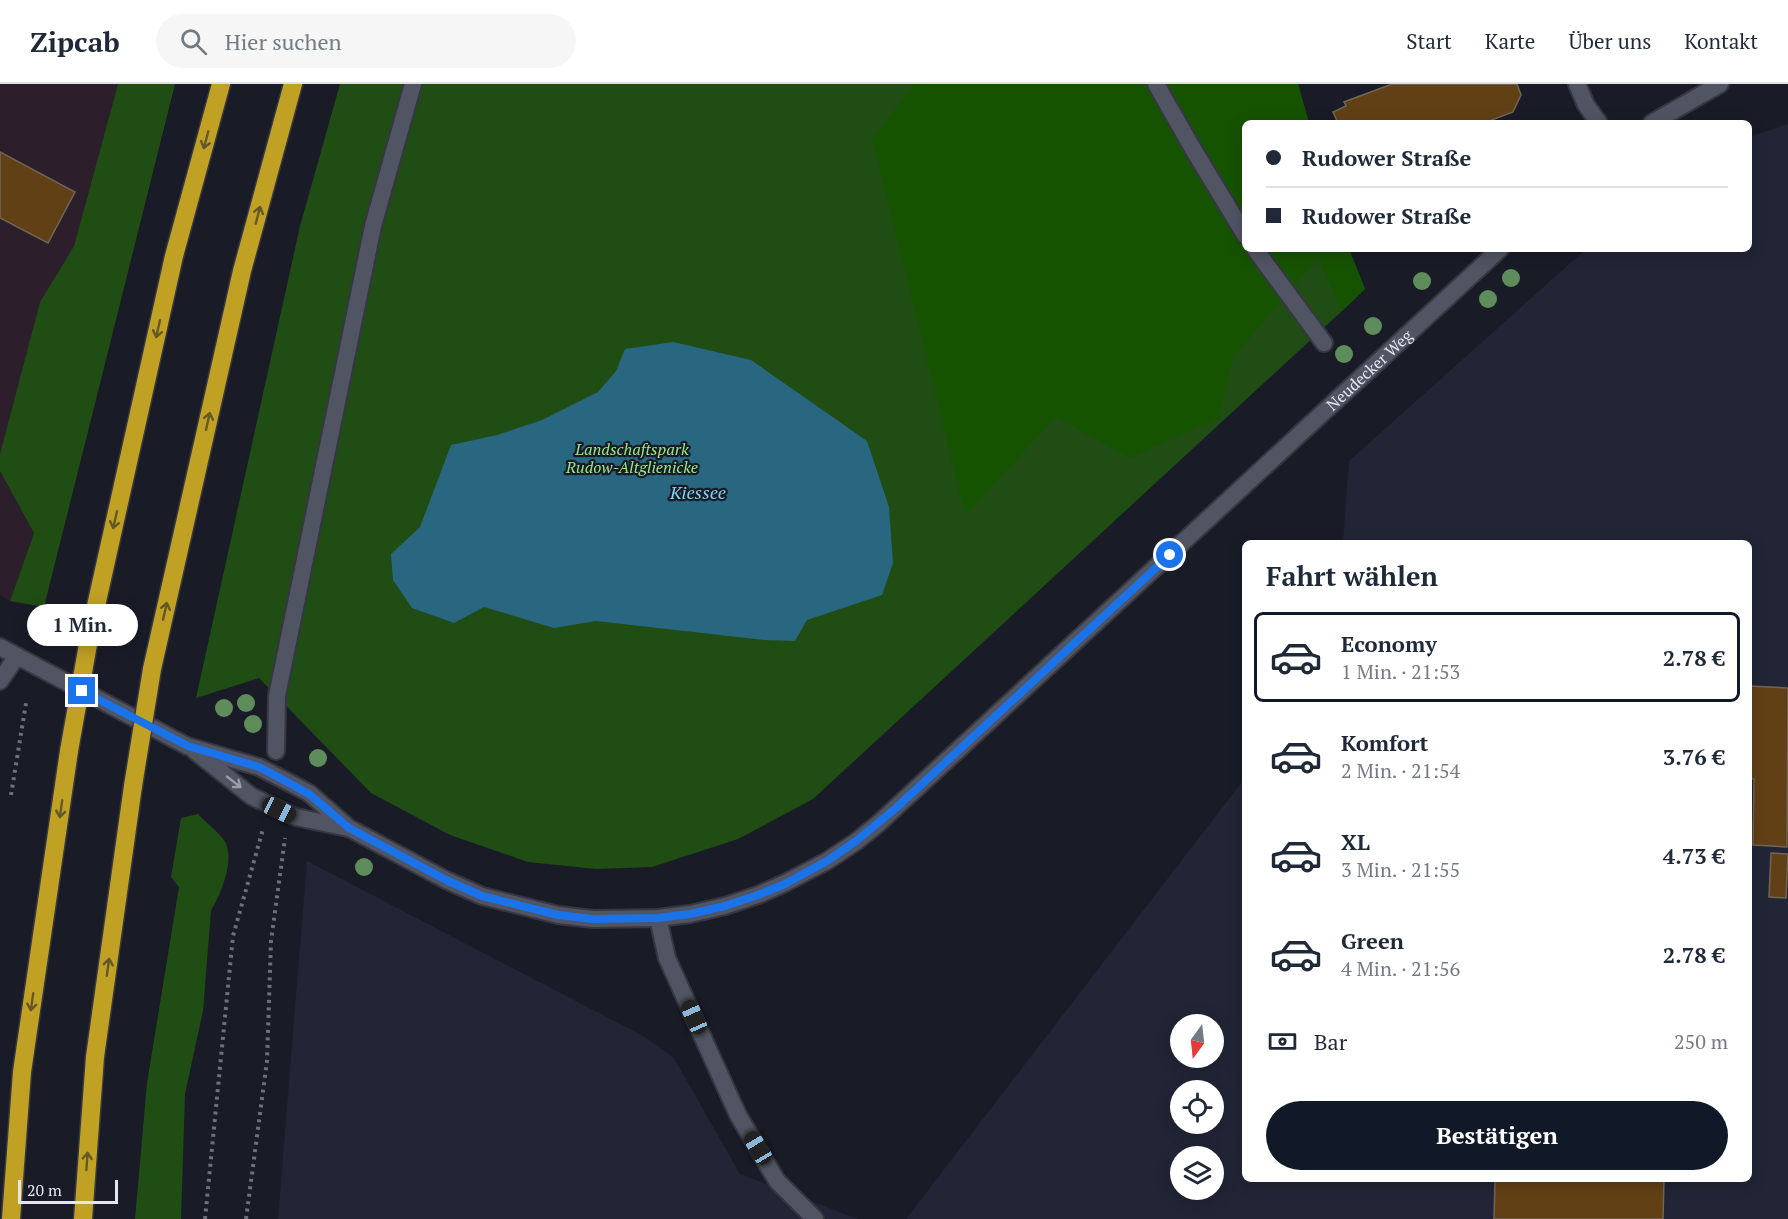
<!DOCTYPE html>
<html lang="de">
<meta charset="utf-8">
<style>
body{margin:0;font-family:"PT Serif",serif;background:#f6f6f7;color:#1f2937;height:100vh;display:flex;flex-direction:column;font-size:22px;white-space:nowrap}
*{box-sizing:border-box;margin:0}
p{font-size:20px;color:#747a83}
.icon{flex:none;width:33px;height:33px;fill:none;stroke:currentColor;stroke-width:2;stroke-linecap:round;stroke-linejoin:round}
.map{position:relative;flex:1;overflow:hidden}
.details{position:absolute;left:1242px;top:456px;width:510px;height:642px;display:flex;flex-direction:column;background:#fff;border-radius:9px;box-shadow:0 3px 15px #0003}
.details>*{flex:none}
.hud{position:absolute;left:1242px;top:36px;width:510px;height:132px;border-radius:9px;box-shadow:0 3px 15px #0003;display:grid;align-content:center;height:132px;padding:0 24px;background:#fff}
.needle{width:39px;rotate:195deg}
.tools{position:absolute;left:1170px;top:930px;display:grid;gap:12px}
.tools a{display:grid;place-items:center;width:54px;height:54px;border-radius:50%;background:#fff;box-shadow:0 3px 15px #0003;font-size:30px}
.scale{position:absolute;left:18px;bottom:15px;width:100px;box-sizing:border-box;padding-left:6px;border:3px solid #e4e5ee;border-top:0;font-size:16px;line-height:21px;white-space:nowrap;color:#e4e5ee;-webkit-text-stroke:4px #191c27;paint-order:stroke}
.end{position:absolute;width:27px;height:27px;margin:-14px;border:8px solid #1a73e8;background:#fff;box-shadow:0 0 0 3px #fff}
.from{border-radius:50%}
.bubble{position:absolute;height:42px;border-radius:21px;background:#fff;box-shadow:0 3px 15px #0003;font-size:20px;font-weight:600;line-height:42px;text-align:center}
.car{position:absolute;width:18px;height:36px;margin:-18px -9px;border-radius:8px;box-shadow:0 0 4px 2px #0007;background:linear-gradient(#222 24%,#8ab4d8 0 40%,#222 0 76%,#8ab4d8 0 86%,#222 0)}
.hud b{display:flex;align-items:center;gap:21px;height:57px;font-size:22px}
.hud b+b{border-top:2px solid #e0e1e3}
.hud i{width:15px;height:15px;background:#1f2937}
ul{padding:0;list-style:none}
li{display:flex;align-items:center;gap:18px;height:90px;margin:0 12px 9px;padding:0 12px;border:3px solid transparent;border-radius:9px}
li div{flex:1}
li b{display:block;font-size:22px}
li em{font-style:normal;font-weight:600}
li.selected{border-color:#111827}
li>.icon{width:54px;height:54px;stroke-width:1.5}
h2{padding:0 24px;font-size:27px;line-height:72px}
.pay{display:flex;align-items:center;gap:15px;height:66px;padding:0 24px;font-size:22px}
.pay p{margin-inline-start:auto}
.primary-button{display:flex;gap:12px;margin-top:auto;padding:12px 24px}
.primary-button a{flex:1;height:69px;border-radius:36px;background:#111827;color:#fff;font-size:24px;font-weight:600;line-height:69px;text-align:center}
header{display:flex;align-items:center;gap:36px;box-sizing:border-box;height:84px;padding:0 30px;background:#fff;border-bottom:2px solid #e0e1e3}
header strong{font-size:28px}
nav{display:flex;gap:33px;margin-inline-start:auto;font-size:21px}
.search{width:420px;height:54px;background:#f6f6f7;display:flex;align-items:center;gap:15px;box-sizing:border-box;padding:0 21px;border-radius:33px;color:#747a83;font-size:22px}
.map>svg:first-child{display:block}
</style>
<header>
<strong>Zipcab</strong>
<div class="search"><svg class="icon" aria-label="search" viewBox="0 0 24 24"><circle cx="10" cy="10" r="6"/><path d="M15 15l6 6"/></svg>Hier suchen</div>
<nav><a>Start</a><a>Karte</a><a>Über uns</a><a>Kontakt</a></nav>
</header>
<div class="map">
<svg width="1788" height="1135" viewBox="0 0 1788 1135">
<rect width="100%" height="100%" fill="#191c27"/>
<g fill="#222536" fill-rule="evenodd">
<path d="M1788,40V1135H906L1245,694V1095H1749V459H1343L1349,377L1586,165H1749V53ZM1180,940H1214V974H1180ZM1180,1006H1214V1040H1180ZM1180,1072H1214V1106H1180Z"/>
<path d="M307,777L645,953L674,974L740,1090L858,1135H278Z"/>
</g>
<g fill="#2c1e2a">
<path d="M0,0H118L74,162L40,218L0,370Z"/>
<path d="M0,387L34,449L10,517L0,511Z"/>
</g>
<g fill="#204d14">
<path d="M118,0H175L44,523L10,517L34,449L0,387V370L40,218L74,162Z"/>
<path d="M340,0H1298L1309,39H1245V165H1349L1365,205L1342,227L813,715L738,755L652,783L596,785L528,778L450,751L371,709L259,594L196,614L300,142Z"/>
<path d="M198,730C206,739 219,748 225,758C235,775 221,811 211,826L203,927L185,1010L181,1135H135L147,999L179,803L171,793L181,734Z"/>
</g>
<path fill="#165300" d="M915,0H1298L1309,39H1245V165H1349L1365,205L1342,227L1318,174L1234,272L1219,334L1130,374L1056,333L965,431L872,55Z"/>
<path fill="#29667f" d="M673,258L751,276L867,357L889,423L893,479L882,511L807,536L795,557L764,556L596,537L554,544L484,523L454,539L412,524L393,496L391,470L420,443L451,361L497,351L542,336L598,308L616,287L625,265Z"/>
<g fill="#624015" stroke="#706559" stroke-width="1.5">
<path d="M1392,0H1517L1521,11L1513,28L1484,39H1338L1333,28L1346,22L1344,18Z"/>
<path d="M0,68L75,108L48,159L0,134Z"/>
<path d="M1749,602L1788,604L1787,763L1753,761L1754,695L1749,694Z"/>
<path d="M1771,769L1788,770L1786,814L1769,813Z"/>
<path d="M1495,1095H1664L1663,1135H1494Z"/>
</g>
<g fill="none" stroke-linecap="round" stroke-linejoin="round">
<defs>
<g id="service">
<path d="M1577,0L1586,21L1599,39"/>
<path d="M658,834L667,874L738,1031L777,1097L815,1135"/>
</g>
<g id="pedestrian">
<path d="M1156,0L1193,65L1245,151"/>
<path d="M1255,165L1324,259"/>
<path d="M0,597L17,572"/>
<path d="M276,667L277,612L373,142L413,0"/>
</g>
<g id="tertiary">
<path d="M1652,39L1720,0"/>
<path id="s1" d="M0,563L187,662L259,683L290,699L309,709L349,744L446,796L482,812L558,831L593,835L658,834L690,830L725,822L758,811L785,799L827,777L857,757L879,739L1500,165"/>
<path d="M195,667L251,712L296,733L348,744"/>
</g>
<g id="motorway">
<path d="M90,549L174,172L221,0"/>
<path d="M152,585L242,187L293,0"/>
<path d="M11,1135L22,988L69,667"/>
<path d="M83,1135L95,973L133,702"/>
</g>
</defs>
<use href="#service" stroke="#363741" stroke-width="20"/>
<use href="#pedestrian" stroke="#363741" stroke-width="20"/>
<use href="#tertiary" stroke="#363741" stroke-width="20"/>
<use href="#motorway" stroke="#363741" stroke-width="21"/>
<g stroke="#6d707a" stroke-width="4" stroke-dasharray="3 4.5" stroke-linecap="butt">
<path d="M30,552L37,540"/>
<path d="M11,711L26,619"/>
<path d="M205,1135L233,852L263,745"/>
<path d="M246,1135L267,977L271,857L285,754"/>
</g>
<use href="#service" stroke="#515462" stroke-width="16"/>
<use href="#pedestrian" stroke="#515462" stroke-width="16"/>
<use href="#tertiary" stroke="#515462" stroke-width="16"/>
<use href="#motorway" stroke="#c0a124" stroke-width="18"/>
<defs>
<g id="motorway-bridge">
<path d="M69,667L90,549"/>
<path d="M133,702L152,585"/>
</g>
</defs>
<use href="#motorway-bridge" stroke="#363741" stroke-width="21" stroke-linecap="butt"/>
<use href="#motorway-bridge" stroke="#c0a124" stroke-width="18"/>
</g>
<g fill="#5f8c5b">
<circle cx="1511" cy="194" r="9"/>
<circle cx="1422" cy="197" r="9"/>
<circle cx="1488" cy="215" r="9"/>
<circle cx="1373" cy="242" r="9"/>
<circle cx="1344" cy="270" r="9"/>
<circle cx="246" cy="619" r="9"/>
<circle cx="224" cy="624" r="9"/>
<circle cx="253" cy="640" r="9"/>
<circle cx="318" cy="674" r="9"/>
<circle cx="364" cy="783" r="9"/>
</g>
<defs><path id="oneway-shaft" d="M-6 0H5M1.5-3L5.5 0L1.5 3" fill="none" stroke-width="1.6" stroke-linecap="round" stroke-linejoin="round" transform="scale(1.5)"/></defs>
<g stroke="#645826">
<use href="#oneway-shaft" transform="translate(206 56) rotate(105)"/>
<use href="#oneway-shaft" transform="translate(258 131) rotate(-75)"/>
<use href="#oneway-shaft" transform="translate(158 245) rotate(103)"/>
<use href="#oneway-shaft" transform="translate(208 337) rotate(-77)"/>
<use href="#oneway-shaft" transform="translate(115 436) rotate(103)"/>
<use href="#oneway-shaft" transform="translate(165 527) rotate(-77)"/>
<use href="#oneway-shaft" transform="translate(61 725) rotate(98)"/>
<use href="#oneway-shaft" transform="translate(108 883) rotate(-82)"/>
<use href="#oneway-shaft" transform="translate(32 918) rotate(98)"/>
<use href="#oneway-shaft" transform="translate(87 1077) rotate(-86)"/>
</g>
<use stroke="#9a9ca8" href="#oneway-shaft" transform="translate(234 698) rotate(38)"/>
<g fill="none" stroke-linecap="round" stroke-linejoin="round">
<path stroke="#1a73e8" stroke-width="8" d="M82,607L188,662L259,683L276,692L309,710L349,744L446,796L482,812L558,831L592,835L658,834L690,830L725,822L758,811L785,800L827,777L856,757L896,724L1170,471"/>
</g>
<g text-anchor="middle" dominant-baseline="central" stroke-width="4.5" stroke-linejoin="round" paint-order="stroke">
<g font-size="16" fill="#e4e5ee" stroke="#191c27">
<text stroke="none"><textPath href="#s1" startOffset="1636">Neudecker Weg</textPath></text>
</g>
<g font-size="16" font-style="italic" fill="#98e885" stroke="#191c27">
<text x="632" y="365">Landschaftspark<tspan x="632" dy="18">Rudow-Altglienicke</tspan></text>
</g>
<g font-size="18" font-style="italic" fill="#81d0f3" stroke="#191c27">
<text x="698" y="408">Kiessee</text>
</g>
</g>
</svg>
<div class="tools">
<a><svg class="needle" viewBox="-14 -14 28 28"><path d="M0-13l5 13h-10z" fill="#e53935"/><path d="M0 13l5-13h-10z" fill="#747a83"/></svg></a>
<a><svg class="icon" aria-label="locate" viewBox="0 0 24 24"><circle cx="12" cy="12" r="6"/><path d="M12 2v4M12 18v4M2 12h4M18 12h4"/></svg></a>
<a><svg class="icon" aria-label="layers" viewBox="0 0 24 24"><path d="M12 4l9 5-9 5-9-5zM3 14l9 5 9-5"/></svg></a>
</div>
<div class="scale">20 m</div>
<i class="end from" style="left:1170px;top:471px"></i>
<i class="end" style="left:82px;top:607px"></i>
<div class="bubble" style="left:27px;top:520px;width:111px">1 Min.</div>
<i class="car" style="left:279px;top:726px;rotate:116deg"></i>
<i class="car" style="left:694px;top:933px;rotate:336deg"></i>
<i class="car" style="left:758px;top:1064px;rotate:329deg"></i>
<div class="hud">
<b><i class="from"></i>Rudower Straße</b>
<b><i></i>Rudower Straße</b>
</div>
<section class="details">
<h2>Fahrt wählen</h2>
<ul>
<li class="selected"><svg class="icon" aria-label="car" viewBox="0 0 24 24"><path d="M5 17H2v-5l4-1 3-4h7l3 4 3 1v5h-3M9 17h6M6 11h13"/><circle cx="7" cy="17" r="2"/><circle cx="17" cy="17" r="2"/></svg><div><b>Economy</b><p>1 Min. · 21:53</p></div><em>2.78 €</em></li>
<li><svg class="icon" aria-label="car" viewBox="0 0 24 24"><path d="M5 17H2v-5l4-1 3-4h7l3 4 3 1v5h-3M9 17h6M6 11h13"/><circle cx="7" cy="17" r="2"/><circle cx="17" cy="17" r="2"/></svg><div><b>Komfort</b><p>2 Min. · 21:54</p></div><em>3.76 €</em></li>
<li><svg class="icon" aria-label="car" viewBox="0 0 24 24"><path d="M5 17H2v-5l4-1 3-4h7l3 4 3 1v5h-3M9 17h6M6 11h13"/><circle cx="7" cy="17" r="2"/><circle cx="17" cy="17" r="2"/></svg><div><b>XL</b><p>3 Min. · 21:55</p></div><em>4.73 €</em></li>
<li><svg class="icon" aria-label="car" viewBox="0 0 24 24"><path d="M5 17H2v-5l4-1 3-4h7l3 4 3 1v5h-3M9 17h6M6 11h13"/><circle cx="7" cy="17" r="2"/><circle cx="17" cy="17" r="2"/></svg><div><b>Green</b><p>4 Min. · 21:56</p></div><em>2.78 €</em></li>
</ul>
<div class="pay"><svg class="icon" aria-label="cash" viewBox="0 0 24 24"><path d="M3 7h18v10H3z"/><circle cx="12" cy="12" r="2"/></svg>Bar<p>250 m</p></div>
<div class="primary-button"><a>Bestätigen</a></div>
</section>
</div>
